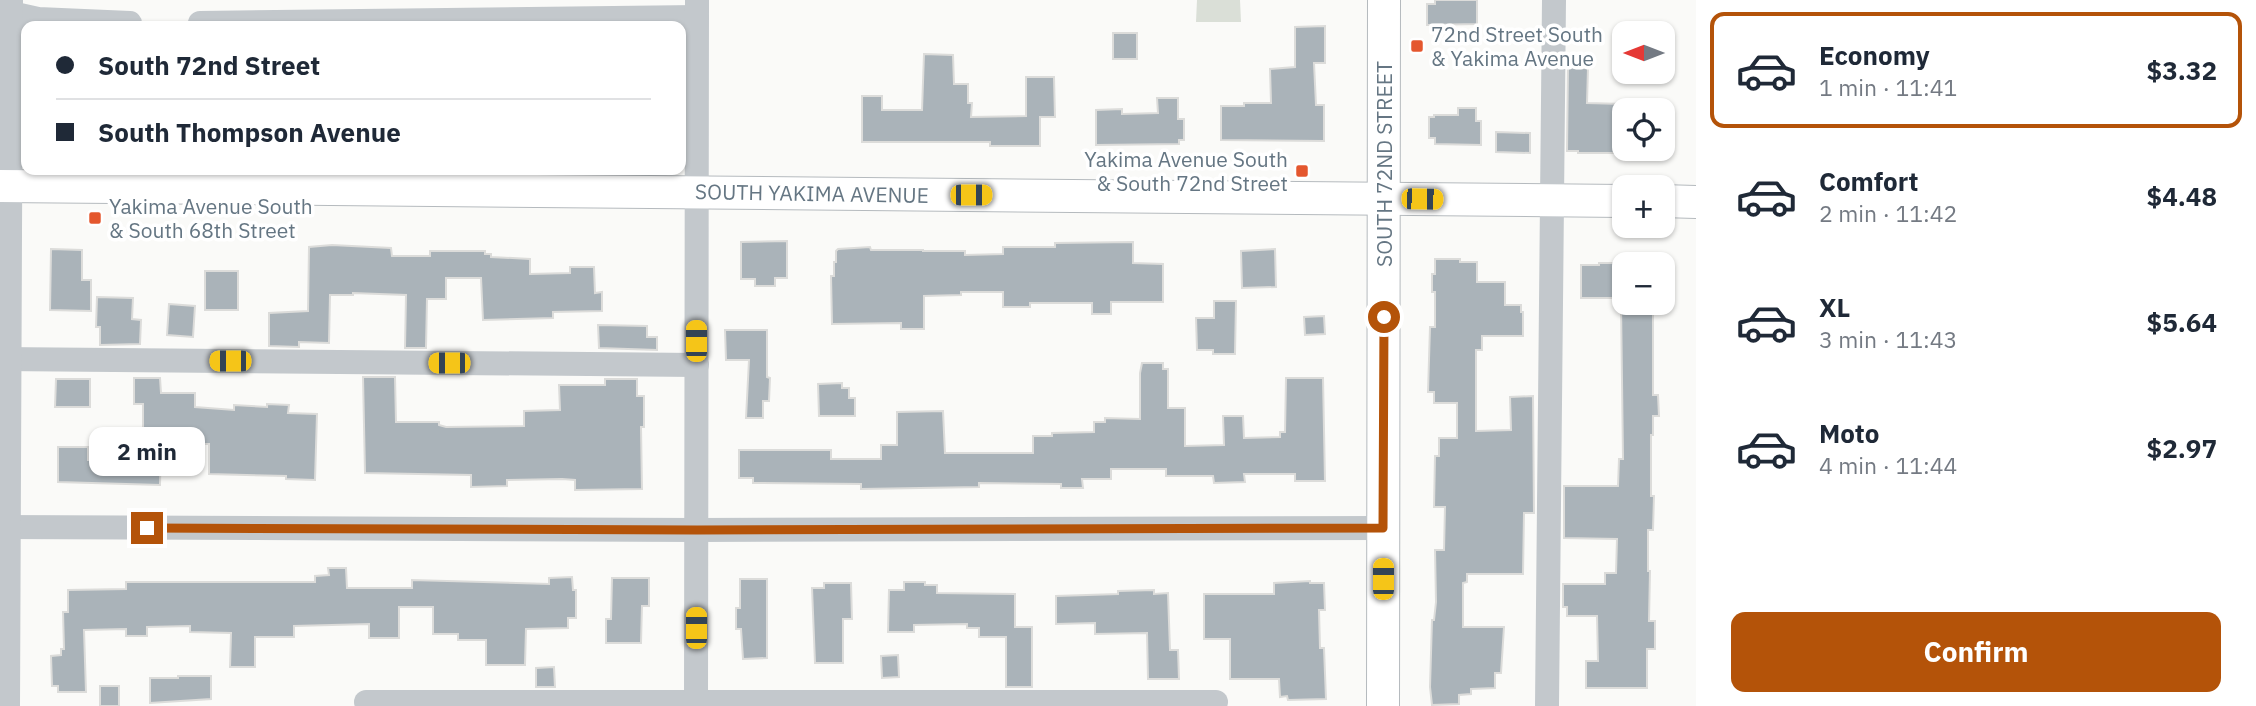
<!DOCTYPE html>
<meta charset="utf-8">
<style>
body{margin:0;font-family:"IBM Plex Sans",sans-serif;background:#f6f6f7;color:#1f2937;height:100vh;display:flex;flex-direction:column;font-size:26px;white-space:nowrap}
*{box-sizing:border-box;margin:0}
p{font-size:23px;color:#747a83}
.icon{flex:none;width:38px;height:38px;fill:none;stroke:currentColor;stroke-width:2;stroke-linecap:round;stroke-linejoin:round}
.map{position:relative;flex:1;overflow:hidden}
.panel{display:flex;flex-direction:column;background:#fff;width:560px}
.panel>*{flex:none}
.hud{position:absolute;left:21px;top:21px;width:665px;height:154px;border-radius:14px;box-shadow:0 2px 5px #0004;display:grid;align-content:center;height:154px;padding:0 35px;background:#fff}
.needle{width:46px;rotate:270deg}
.buttons{position:absolute;left:1612px;top:21px;display:grid;gap:14px}
.buttons a{display:grid;place-items:center;width:63px;height:63px;border-radius:14px;background:#fff;box-shadow:0 2px 5px #0004;font-size:35px}
.end{position:absolute;width:32px;height:32px;margin:-16px;border:9px solid #b45309;background:#fff;box-shadow:0 0 0 4px #fff}
.from{border-radius:50%}
.bubble{position:absolute;height:49px;border-radius:14px;background:#fff;box-shadow:0 2px 5px #0004;font-size:23px;font-weight:700;line-height:49px;text-align:center}
.car{position:absolute;width:21px;height:42px;margin:-21px -10px;border-radius:9px;box-shadow:0 0 5px 2px #0007;background:linear-gradient(#f5c518 24%,#345 0 40%,#f5c518 0 76%,#345 0 86%,#f5c518 0)}
.hud b{display:flex;align-items:center;gap:24px;height:66px;font-size:26px}
.hud b+b{border-top:2px solid #e0e1e3}
.hud i{width:18px;height:18px;background:#1f2937}
ul{padding:12px 0 0;list-style:none}
li{display:flex;align-items:center;gap:21px;height:116px;margin:0 14px 10px;padding:0 21px;border:4px solid transparent;border-radius:14px}
li div{flex:1}
li b{display:block;font-size:26px}
li em{font-style:normal;font-weight:700}
li.current{border-color:#b45309}
li>.icon{width:63px;height:63px;stroke-width:1.5}
.action{display:flex;gap:14px;margin-top:auto;padding:14px 35px}
.action a{flex:1;height:80px;border-radius:14px;background:#b45309;color:#fff;font-size:28px;font-weight:700;line-height:80px;text-align:center}
main{display:flex;flex:1;min-height:0}
.map>svg:first-child{display:block}
</style>
<main>
<div class="map">
<svg width="1696" height="706" viewBox="0 0 1696 706">
<rect width="100%" height="100%" fill="#fafaf8"/>
<path fill="#dadfd7" d="M1197,0H1240L1241,22H1196Z"/>
<g fill="#aab3b9" stroke="#dcdcda" stroke-width="2">
<path d="M1435,0H1477V24L1427,25V4H1435Z"/>
<path d="M1325,26V63H1314L1316,105H1324V141L1221,140V106H1244V103H1271L1270,69L1295,67V27Z"/>
<rect x="1113" y="33" width="24" height="26"/>
<path d="M924,54L953,55L954,84H968V103H972L971,117L1026,116V77H1054L1055,117H1040V146H990V142H862V96H882V110H922Z"/>
<path d="M1568,67L1588,68L1587,103L1624,104V153H1578V151H1567Z"/>
<path d="M1157,98H1178V119H1184V140H1179V144L1096,145V110L1122,109V114L1158,113Z"/>
<path d="M1458,108H1476V121H1481V145L1435,144V138H1429V117H1434V115H1458Z"/>
<path d="M1496,132L1530,133V153L1496,152Z"/>
<path d="M787,241V278H775V286H755V279H741V242Z"/>
<path d="M1133,242V263L1163,264V302H1111V314H1092V303H1030V307H1003V292H961V295L924,296V329H901V323L832,324L831,276H834V262H836V251L838,249L870,247L871,250H923V251H965V255L1003,254V247H1055V243Z"/>
<path d="M332,245L391,248L392,256H430V251H485V254H491V257L530,259V274L570,273V267H594L595,293L602,292V311L553,312V318L483,320L481,278H446V299H427L426,348H405L406,295L353,293V295H330L329,343L299,342V347L269,346V313L308,311L309,247Z"/>
<path d="M51,249L82,250V280H91V311L50,310Z"/>
<path d="M1275,249L1276,287L1242,288L1241,251Z"/>
<path d="M1435,259H1460V262H1477V282H1505V305H1521V312H1523V336H1482V350H1476V431L1511,430L1510,397L1533,396L1534,513H1524L1523,574H1467V582L1463,583V627H1504L1501,673H1495V688L1471,689V694L1459,695V704L1432,705L1430,687L1432,620H1434L1436,602L1435,550H1444L1445,507H1434L1435,456H1439V438H1457V403H1434V392H1428L1430,327H1435V292H1432V274H1435Z"/>
<path d="M1599,263H1624V298H1581V265H1599Z"/>
<rect x="205" y="271" width="33" height="39"/>
<path d="M97,297L133,298L132,319L141,320L140,344L100,345V327H96Z"/>
<path d="M1214,301H1236L1235,354H1213V350H1197L1196,318H1214Z"/>
<path d="M1621,303H1653V395H1658L1659,416H1653V435H1651V496H1654L1653,530H1648V571H1650L1649,621H1655V649H1647V688H1586V661H1598L1597,616H1567V607H1563V584H1605V573H1616L1617,539L1564,538V486H1618L1619,459H1623Z"/>
<path d="M169,304L195,306L193,337L167,335Z"/>
<path d="M1324,316L1325,334L1305,335L1304,317Z"/>
<path d="M598,325L647,326V337H657V350L599,348Z"/>
<path d="M725,330H767V377L770,378L769,401H763V418H746L749,360H726Z"/>
<path d="M1142,363H1163V369H1168V408H1185V446L1224,445L1223,416H1243L1244,438L1280,437V432H1285L1286,378H1323L1325,481H1295V474H1244L1245,482L1214,483L1213,476H1166V469H1111V479H1082L1083,488H1061V484L979,483V487L861,489V484L753,483V478H739V450H831V459H881V445H897V412L943,411L945,453H1033V436H1052V433L1094,432V422H1105V418L1140,419V373Z"/>
<path d="M363,377H395L396,422H439V425L446,427L524,426V411L560,410L559,385H605V379H637V396H644V427H641L642,489L575,490V480L562,479L507,480V486L471,487V475L365,473Z"/>
<path d="M134,378H160L161,393H195V407L234,410V405L267,407V404L289,405L288,413L317,414L315,480L286,479V476L209,474V444H161L160,485L58,482V447H88V460H130V453H139V443H143V404H134Z"/>
<path d="M56,379H90V407H55Z"/>
<path d="M842,383V388H849V398H855V416H819L818,384Z"/>
<path d="M328,568H346L347,588H412V580L549,584V578L572,577L573,590H576V618H568V628L526,629L525,665H486V640H458V634H433V607H399V638H369V624L294,626V637H255V667H230L231,633L190,632V626L147,627V636H126V629L84,630L86,692H58V686H52L51,656L61,655V649H64L63,612H68V590L126,589V582H315V576L329,575Z"/>
<path d="M612,578H649V606H642L641,643H606V619H611Z"/>
<path d="M740,579H767V658L743,659L741,629H736V608H740Z"/>
<path d="M1310,581V583H1324L1325,610H1319L1320,648H1324L1326,699L1288,700L1287,696L1280,697L1279,679H1230V639H1204V594H1274V583Z"/>
<path d="M904,582H925V585H937V593L1015,594V627H1032V687H1006V637H979V628H967V624L914,625V632H888L889,590H904Z"/>
<path d="M824,583H851L852,619H843V663H815L812,588H824Z"/>
<path d="M1154,590V594L1168,593L1170,650H1178L1179,679H1148L1147,633L1095,634V623L1056,624V596L1118,594V591Z"/>
<path d="M898,655L899,677L882,678L881,656Z"/>
<path d="M554,667L555,687H536V668Z"/>
<path d="M178,676H211V699L150,703V678H178Z"/>
<rect x="100" y="686" width="19" height="20"/>
</g>
<g fill="none" stroke-linecap="round" stroke-linejoin="round">
<defs>
<g id="major">
<path d="M0,186L1624,201"/>
<path d="M1662,201L1696,202"/>
<path d="M1383,706L1384,0"/>
</g>
</defs>
<use href="#major" stroke="#b5babe" stroke-width="34"/>
<g stroke="#c3c8cc" stroke-width="24">
<path d="M0,13H11L38,19L130,23"/>
<path d="M200,23L697,17"/>
<path d="M0,359L697,365"/>
<path d="M0,527L697,530L1383,528"/>
<path d="M366,702H1216"/>
<path d="M8,706L11,0"/>
<path d="M696,706L697,0"/>
<path d="M1547,706L1554,0"/>
</g>
<use href="#major" stroke="#fff" stroke-width="32"/>
</g>
<g fill="none" stroke-linecap="round" stroke-linejoin="round">
<path stroke="#b45309" stroke-width="9" d="M147,528L697,530L1383,528L1384,317"/>
</g>
<g fill="#e4572e" stroke="#fff" stroke-width="2.5">
<rect x="1410" y="39" width="14" height="14" rx="3.5"/>
<rect x="1295" y="164" width="14" height="14" rx="3.5"/>
<rect x="88" y="211" width="14" height="14" rx="3.5"/>
</g>
<g text-anchor="middle" dominant-baseline="central" stroke-width="7" stroke-linejoin="round" paint-order="stroke">
<g font-size="21" fill="#657683" stroke="#fff" text-anchor="start">
<text x="1431" y="34">72nd Street South<tspan x="1431" dy="24">&amp; Yakima Avenue</tspan></text>
<text x="1288" y="159" text-anchor="end">Yakima Avenue South<tspan x="1288" dy="24">&amp; South 72nd Street</tspan></text>
<text x="109" y="206">Yakima Avenue South<tspan x="109" dy="24">&amp; South 68th Street</tspan></text>
</g>
<g font-size="21" fill="#657683" stroke="#fff">
<text transform="translate(1384 164) rotate(-90)">SOUTH 72ND STREET</text>
<text transform="translate(812 193) rotate(1)">SOUTH YAKIMA AVENUE</text>
</g>
</g>
</svg>
<div class="buttons">
<a><svg class="needle" viewBox="-14 -14 28 28"><path d="M0-13l5 13h-10z" fill="#e53935"/><path d="M0 13l5-13h-10z" fill="#747a83"/></svg></a>
<a><svg class="icon" aria-label="locate" viewBox="0 0 24 24"><circle cx="12" cy="12" r="6"/><path d="M12 2v4M12 18v4M2 12h4M18 12h4"/></svg></a>
<a>+</a>
<a>−</a>
</div>
<i class="end from" style="left:1384px;top:317px"></i>
<i class="end" style="left:147px;top:528px"></i>
<div class="bubble" style="left:89px;top:427px;width:116px">2 min</div>
<i class="car" style="left:971px;top:195px;rotate:90deg"></i>
<i class="car" style="left:1422px;top:199px;rotate:91deg"></i>
<i class="car" style="left:696px;top:341px;rotate:0deg"></i>
<i class="car" style="left:230px;top:361px;rotate:270deg"></i>
<i class="car" style="left:449px;top:363px;rotate:270deg"></i>
<i class="car" style="left:1383px;top:579px;rotate:0deg"></i>
<i class="car" style="left:696px;top:628px;rotate:0deg"></i>
<div class="hud">
<b><i class="from"></i>South 72nd Street</b>
<b><i></i>South Thompson Avenue</b>
</div>
</div>
<section class="panel">
<ul>
<li class="current"><svg class="icon" aria-label="car" viewBox="0 0 24 24"><path d="M5 17H2v-5l4-1 3-4h7l3 4 3 1v5h-3M9 17h6M6 11h13"/><circle cx="7" cy="17" r="2"/><circle cx="17" cy="17" r="2"/></svg><div><b>Economy</b><p>1 min · 11:41</p></div><em>$3.32</em></li>
<li><svg class="icon" aria-label="car" viewBox="0 0 24 24"><path d="M5 17H2v-5l4-1 3-4h7l3 4 3 1v5h-3M9 17h6M6 11h13"/><circle cx="7" cy="17" r="2"/><circle cx="17" cy="17" r="2"/></svg><div><b>Comfort</b><p>2 min · 11:42</p></div><em>$4.48</em></li>
<li><svg class="icon" aria-label="car" viewBox="0 0 24 24"><path d="M5 17H2v-5l4-1 3-4h7l3 4 3 1v5h-3M9 17h6M6 11h13"/><circle cx="7" cy="17" r="2"/><circle cx="17" cy="17" r="2"/></svg><div><b>XL</b><p>3 min · 11:43</p></div><em>$5.64</em></li>
<li><svg class="icon" aria-label="car" viewBox="0 0 24 24"><path d="M5 17H2v-5l4-1 3-4h7l3 4 3 1v5h-3M9 17h6M6 11h13"/><circle cx="7" cy="17" r="2"/><circle cx="17" cy="17" r="2"/></svg><div><b>Moto</b><p>4 min · 11:44</p></div><em>$2.97</em></li>
</ul>
<div class="action"><a>Confirm</a></div>
</section>
</main>
